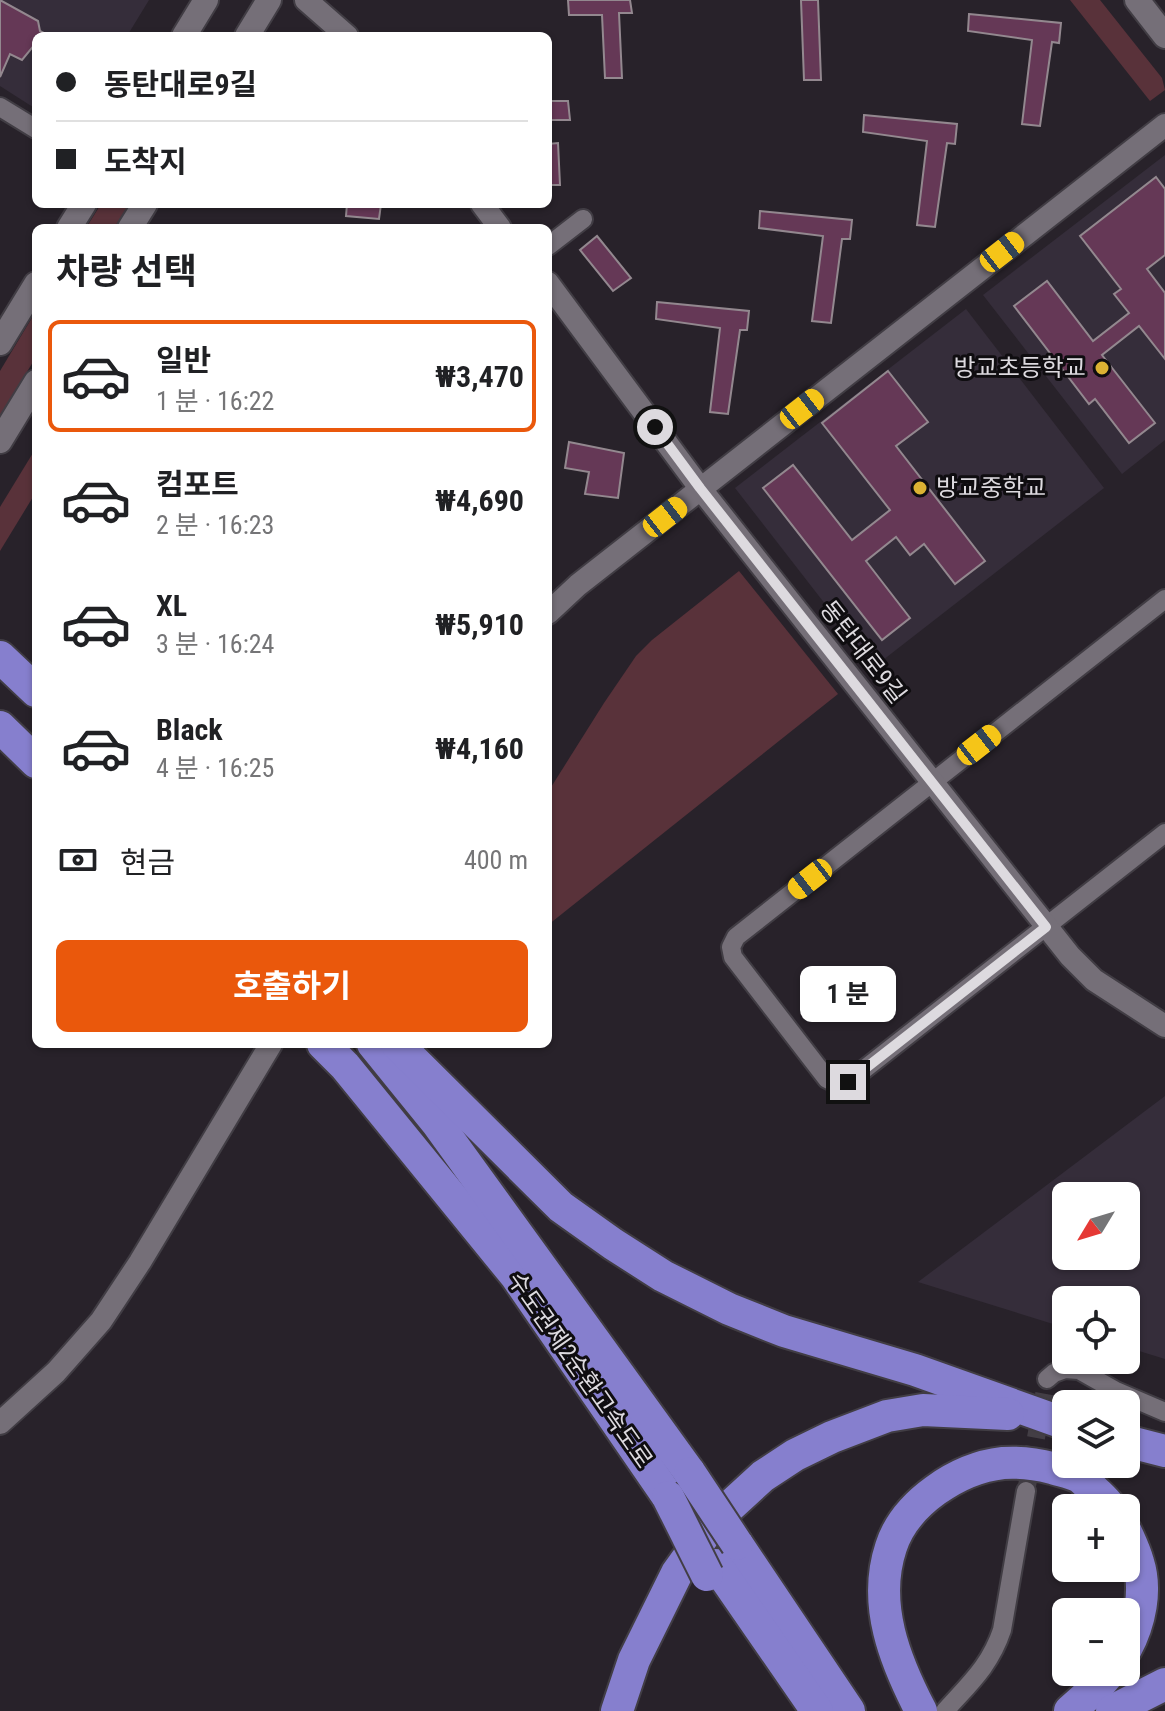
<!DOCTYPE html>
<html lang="ko">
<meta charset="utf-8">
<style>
body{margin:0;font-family:"Roboto Condensed","Noto Sans KR",sans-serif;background:#f2f2f2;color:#202124;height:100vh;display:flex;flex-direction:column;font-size:30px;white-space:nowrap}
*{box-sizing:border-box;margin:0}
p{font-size:26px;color:#757577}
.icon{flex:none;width:44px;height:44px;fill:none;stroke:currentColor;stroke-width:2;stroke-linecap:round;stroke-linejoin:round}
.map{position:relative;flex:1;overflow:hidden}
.side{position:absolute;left:32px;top:224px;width:520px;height:824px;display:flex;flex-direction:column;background:#fff;border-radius:12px;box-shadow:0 2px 6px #0004}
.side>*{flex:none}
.banner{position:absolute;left:32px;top:32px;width:520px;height:176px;border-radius:12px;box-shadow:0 2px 6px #0004;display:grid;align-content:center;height:176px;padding:0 24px;background:#fff}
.needle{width:52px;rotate:232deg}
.buttons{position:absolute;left:1052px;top:1182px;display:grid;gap:16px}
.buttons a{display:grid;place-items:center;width:88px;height:88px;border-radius:12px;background:#fff;box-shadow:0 2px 6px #0004;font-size:40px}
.end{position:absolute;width:36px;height:36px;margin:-18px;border:10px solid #dddadf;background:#111;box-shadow:0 0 0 4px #111}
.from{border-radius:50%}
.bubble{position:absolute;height:56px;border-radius:12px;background:#fff;box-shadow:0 2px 6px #0004;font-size:26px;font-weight:700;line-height:56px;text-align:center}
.car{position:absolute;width:24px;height:48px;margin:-24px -12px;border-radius:10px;box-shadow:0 0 6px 2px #0007;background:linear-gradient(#f5c518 24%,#345 0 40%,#f5c518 0 76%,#345 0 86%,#f5c518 0)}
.banner b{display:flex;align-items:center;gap:28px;height:76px;font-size:30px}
.banner b+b{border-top:2px solid #e0e0e0}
.banner i{width:20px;height:20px;background:#202124}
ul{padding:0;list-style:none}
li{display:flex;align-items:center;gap:24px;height:112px;margin:0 16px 12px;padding:0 8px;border:4px solid transparent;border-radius:12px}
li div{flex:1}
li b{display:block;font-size:30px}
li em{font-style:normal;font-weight:700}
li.on{border-color:#ea580c}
li>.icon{width:72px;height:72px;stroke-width:1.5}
h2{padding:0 24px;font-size:36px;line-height:96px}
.pay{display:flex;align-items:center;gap:20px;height:88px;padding:0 24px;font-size:30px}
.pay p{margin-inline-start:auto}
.button{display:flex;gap:16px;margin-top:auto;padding:16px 24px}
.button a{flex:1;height:92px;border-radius:12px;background:#ea580c;color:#fff;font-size:32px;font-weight:700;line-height:92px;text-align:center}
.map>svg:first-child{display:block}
</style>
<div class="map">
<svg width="1165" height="1711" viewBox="0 0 1165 1711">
<rect width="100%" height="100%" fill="#28222a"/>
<g fill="#352d3a" fill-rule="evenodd">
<path d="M0,0H149L127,36H36V109L0,86Z"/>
<path d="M1165,155V440L1122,474L983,295Z"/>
<path d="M966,309L1104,488L874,667L735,488Z"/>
<path d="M1165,1096V1359L1126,1347V1300H1066V1328L918,1282ZM1066,1196H1126V1256H1066Z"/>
</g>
<g fill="#59323a">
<path d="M1070,0H1100L1162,78L1165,90L1150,101Z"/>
<path d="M101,204H129L114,228H86Z"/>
<path d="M36,311V357L0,416V371Z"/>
<path d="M36,448V492L0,551V507Z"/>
<path d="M739,571L838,694L548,925V792L604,703L636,656L652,640Z"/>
</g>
<g fill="#653856" stroke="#93888f" stroke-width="2">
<path d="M0,0L38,21L40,31L44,33L41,36H36V43L22,60L10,54L0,77Z"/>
<path d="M568,0H630L632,13H619L622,78H605L602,15H569Z"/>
<path d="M801,0H818L821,80H804Z"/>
<path d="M969,14L1061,23L1059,43L1052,42L1040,126L1022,124L1032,40L968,31Z"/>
<path d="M548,101H568L570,120H548Z"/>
<path d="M864,115L957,124L955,144L947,143L935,227L917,225L927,141L863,132Z"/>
<path d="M558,143L560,185H548V144Z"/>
<path d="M1156,177L1165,189V255L1147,269L1165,293V359L1139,326L1102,355L1155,423L1129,443L1095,399L1089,404L1014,306L1047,281L1093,341L1129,313L1114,294L1121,289L1080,236Z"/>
<path d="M347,204H381L379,219L346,216Z"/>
<path d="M760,211L852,220L850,239H842L831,323L812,321L823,236L759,228Z"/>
<path d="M597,236L631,278L613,291L580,250Z"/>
<path d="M657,302L749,311L747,330H740L728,414L710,412L720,328L656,319Z"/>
<path d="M888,371L928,422L896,446L985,561L955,584L924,544L910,555L896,537L866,561L910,618L882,640L763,488L793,465L852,540L890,510L822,423Z"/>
<path d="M569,442L624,453L618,498L585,494L589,472L565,468Z"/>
</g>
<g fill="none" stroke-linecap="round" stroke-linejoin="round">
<path stroke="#433e45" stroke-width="18" stroke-dasharray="18 9" stroke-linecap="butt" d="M1026,1491L1047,1379"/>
<defs>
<g id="minor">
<path d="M0,107L36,129"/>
<path d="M548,246L583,219"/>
<path d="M1165,599L736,937L731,947L733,957L827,1079L837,1084L848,1082L1165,833"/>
<path d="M1047,1379L1054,1373L1065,1369L1079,1370L1116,1391L1165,1412"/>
<path d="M945,1711C969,1684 990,1666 1002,1630L1026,1491"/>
</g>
<g id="tertiary">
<path d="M306,0L347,36"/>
<path d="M482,204L500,228"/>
<path d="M548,283L700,488L1070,956L1094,980L1165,1026"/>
<path d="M548,613L578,585L1165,125"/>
<path d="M0,1423L56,1372L101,1321L140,1262L271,1044"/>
</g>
<g id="secondary">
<path d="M1137,0L1165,36"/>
<path d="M184,36L206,0"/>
<path d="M247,36L269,0"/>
<path d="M69,228L84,204"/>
<path d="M130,228L145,204"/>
<path d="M0,343L36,284"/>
<path d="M0,441L36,382"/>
</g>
<g id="motorway">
<path d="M0,657L36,691"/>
<path d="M0,727L36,762"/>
<path d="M323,1044L345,1066L516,1276L668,1497"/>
<path d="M373,1044L437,1123L690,1473"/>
<path d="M397,1044L561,1207L613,1244L663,1276L729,1309L784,1331L915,1370L1066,1424"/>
<path d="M1126,1441L1165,1451"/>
<path d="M1126,1532C1130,1541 1135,1551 1138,1562C1147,1590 1140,1623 1126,1649"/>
<path d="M737,1544L849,1711"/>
<path d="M716,1565L817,1711"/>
<path d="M617,1711L634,1660L677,1573L715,1520L763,1476L795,1455L832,1437L887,1416L923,1410L1008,1414"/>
<path d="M921,1711C895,1661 872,1604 891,1547C905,1503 958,1468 1003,1463C1019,1462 1037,1464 1052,1468C1061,1471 1073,1473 1081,1478C1085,1482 1090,1486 1094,1490C1100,1496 1106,1501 1111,1508"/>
<path d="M1070,1711L1098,1686L1110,1672"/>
<path d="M1112,1711L1165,1684"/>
</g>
</defs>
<use href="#minor" stroke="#413d44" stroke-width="22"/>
<use href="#tertiary" stroke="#413d44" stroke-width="26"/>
<use href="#secondary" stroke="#413d44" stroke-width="28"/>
<use href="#motorway" stroke="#413d44" stroke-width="36"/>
<use href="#minor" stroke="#756f78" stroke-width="18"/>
<use href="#tertiary" stroke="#756f78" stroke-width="22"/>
<use href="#secondary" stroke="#756f78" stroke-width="24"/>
<use href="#motorway" stroke="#867fce" stroke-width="32"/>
<defs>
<g id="motorway-bridge">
<path d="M690,1473L737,1544"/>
<path d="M668,1497L707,1575"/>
</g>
</defs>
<use href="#motorway-bridge" stroke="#413d44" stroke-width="36" stroke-linecap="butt"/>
<use href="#motorway-bridge" stroke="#867fce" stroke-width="32"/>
</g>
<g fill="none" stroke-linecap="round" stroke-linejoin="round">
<path stroke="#dddadf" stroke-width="10" d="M655,427L700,488L1046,927L848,1082"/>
</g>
<g fill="#dcb233" stroke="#0f0d10" stroke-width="3">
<circle cx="1102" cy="368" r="8"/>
<circle cx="920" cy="488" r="8"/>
</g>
<g text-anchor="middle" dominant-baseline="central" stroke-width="6" stroke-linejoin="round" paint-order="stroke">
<g font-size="24" fill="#dddadf" stroke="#0f0d10" text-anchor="end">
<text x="1086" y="368">방교초등학교</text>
<text x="936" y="488" text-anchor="start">방교중학교</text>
</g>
<g font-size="24" fill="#dddadf" stroke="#0f0d10">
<text transform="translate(863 652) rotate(52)">동탄대로9길</text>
<text transform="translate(580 1370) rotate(55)">수도권제2순환고속도로</text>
</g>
</g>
</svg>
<div class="buttons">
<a><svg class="needle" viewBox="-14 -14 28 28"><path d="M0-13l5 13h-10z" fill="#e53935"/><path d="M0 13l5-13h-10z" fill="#757577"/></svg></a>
<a><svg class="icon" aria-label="locate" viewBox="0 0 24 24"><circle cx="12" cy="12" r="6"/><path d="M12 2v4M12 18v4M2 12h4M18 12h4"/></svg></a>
<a><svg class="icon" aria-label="layers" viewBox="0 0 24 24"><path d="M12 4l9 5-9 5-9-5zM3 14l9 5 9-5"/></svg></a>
<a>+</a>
<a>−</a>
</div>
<i class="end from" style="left:655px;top:427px"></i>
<i class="end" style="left:848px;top:1082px"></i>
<div class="bubble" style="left:800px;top:966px;width:96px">1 분</div>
<i class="car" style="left:1002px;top:252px;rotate:52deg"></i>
<i class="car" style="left:802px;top:409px;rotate:52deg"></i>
<i class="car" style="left:665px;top:517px;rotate:52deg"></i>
<i class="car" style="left:979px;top:745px;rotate:52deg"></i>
<i class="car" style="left:810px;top:879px;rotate:232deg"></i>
<div class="banner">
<b><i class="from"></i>동탄대로9길</b>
<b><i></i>도착지</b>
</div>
<section class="side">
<h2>차량 선택</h2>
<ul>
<li class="on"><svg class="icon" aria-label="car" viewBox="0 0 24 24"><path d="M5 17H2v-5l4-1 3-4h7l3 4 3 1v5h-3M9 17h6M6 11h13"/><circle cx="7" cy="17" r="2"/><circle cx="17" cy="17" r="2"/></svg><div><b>일반</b><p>1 분 · 16:22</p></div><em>₩3,470</em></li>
<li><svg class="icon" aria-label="car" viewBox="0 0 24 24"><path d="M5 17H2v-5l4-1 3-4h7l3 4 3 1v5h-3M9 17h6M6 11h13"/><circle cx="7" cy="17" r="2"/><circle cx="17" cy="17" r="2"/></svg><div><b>컴포트</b><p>2 분 · 16:23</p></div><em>₩4,690</em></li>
<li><svg class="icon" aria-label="car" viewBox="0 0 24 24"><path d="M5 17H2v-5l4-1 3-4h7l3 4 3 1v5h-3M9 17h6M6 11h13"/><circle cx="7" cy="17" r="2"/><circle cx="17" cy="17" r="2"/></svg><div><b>XL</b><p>3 분 · 16:24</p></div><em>₩5,910</em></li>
<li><svg class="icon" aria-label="car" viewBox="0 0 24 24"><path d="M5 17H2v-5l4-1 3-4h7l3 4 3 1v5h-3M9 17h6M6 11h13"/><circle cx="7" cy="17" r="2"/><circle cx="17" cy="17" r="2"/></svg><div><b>Black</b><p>4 분 · 16:25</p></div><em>₩4,160</em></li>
</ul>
<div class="pay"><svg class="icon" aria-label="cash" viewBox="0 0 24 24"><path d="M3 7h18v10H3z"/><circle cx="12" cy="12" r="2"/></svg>현금<p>400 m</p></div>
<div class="button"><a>호출하기</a></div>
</section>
</div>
